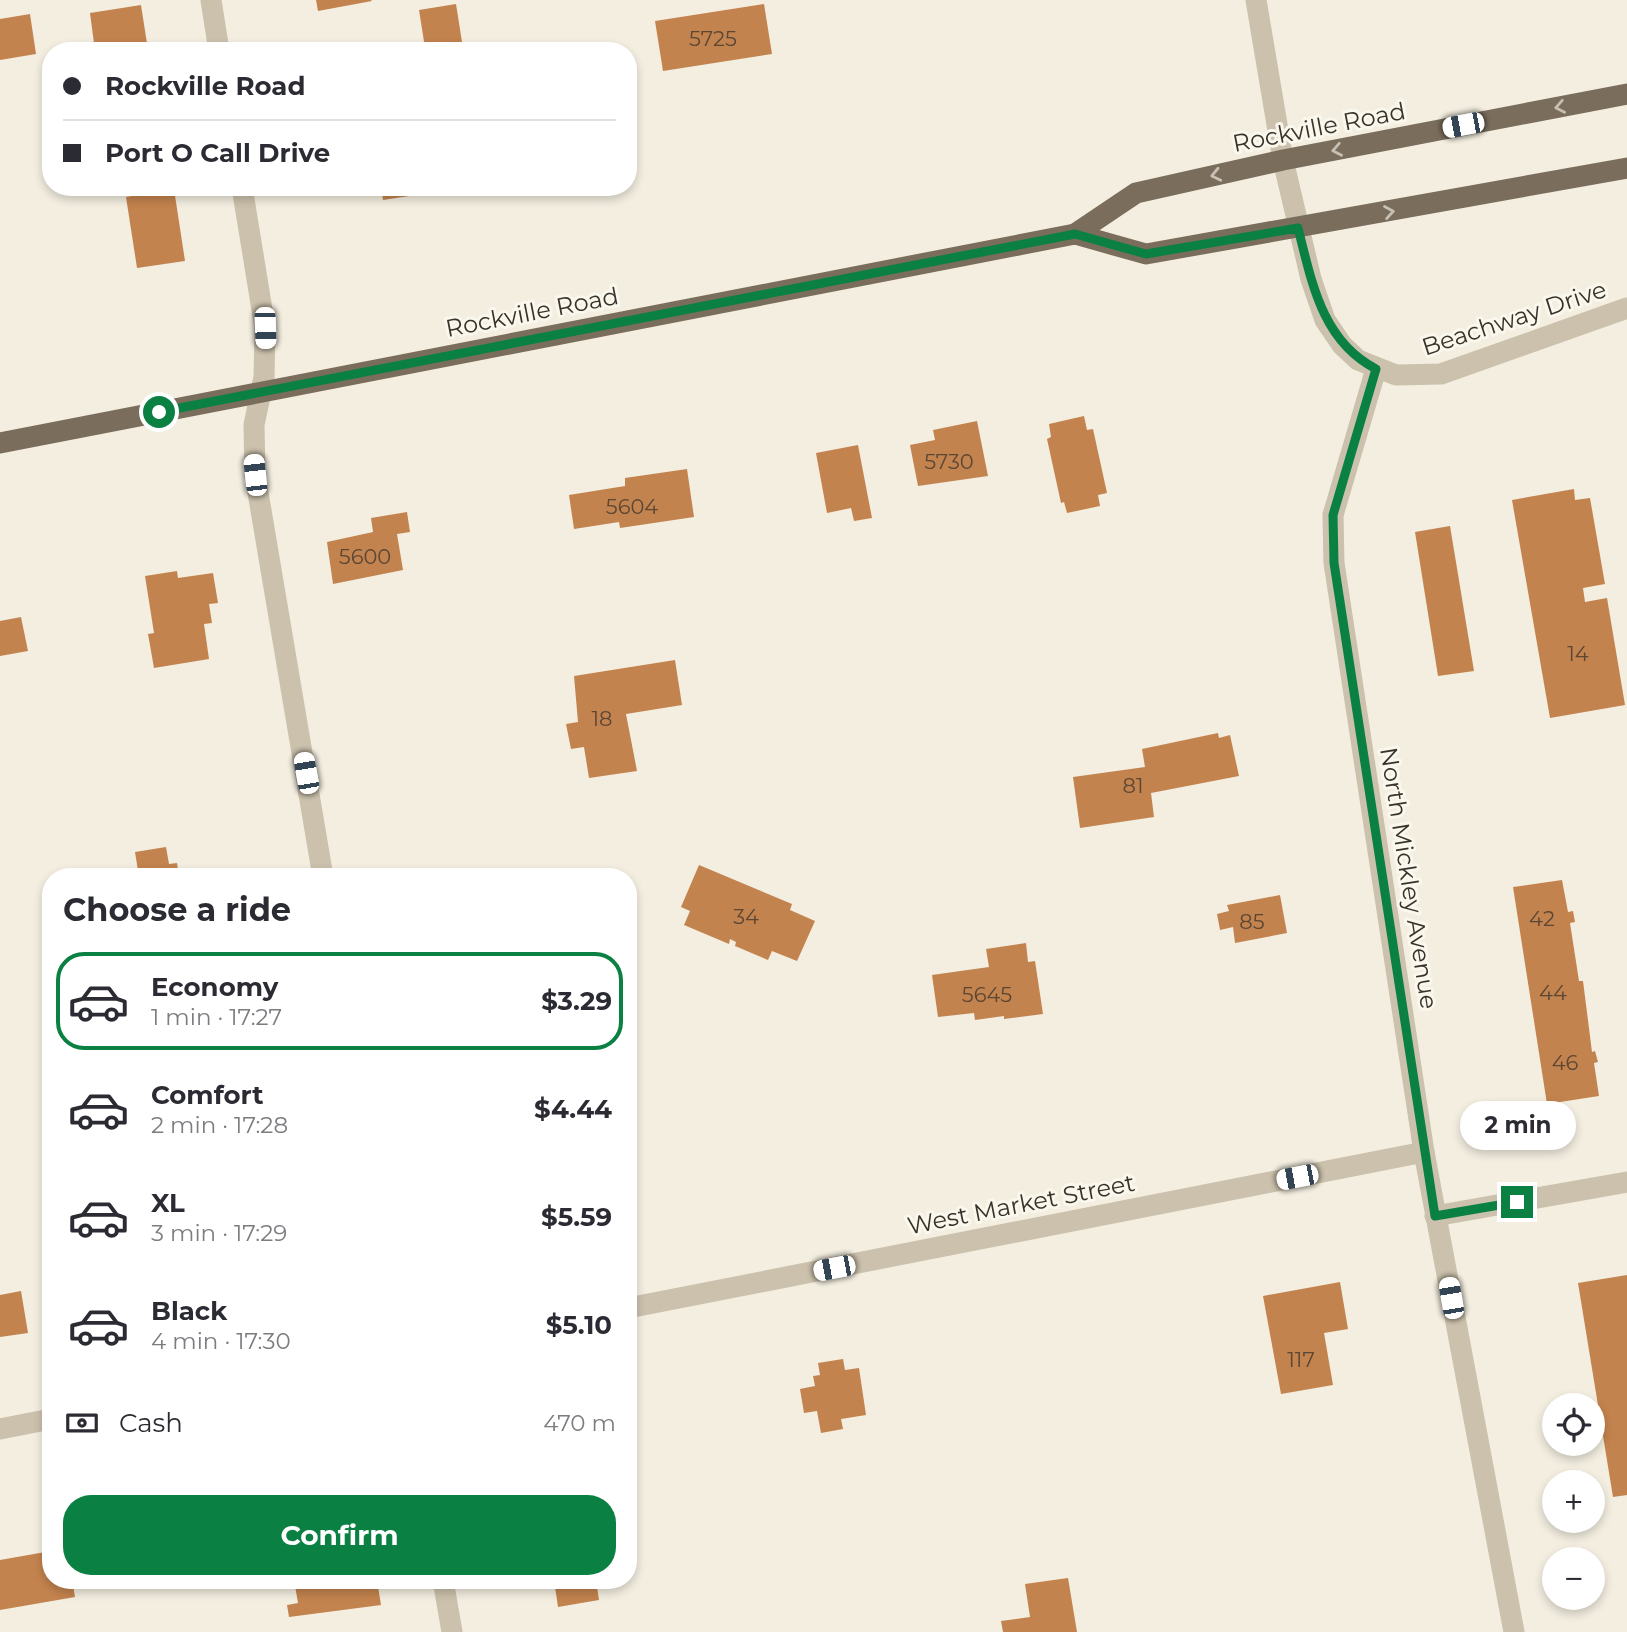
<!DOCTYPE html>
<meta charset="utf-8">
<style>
body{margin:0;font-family:Montserrat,sans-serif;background:#f2f2f3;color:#2b2b33;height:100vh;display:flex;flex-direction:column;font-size:26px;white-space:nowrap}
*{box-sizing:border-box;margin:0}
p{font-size:23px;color:#7c7c81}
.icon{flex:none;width:38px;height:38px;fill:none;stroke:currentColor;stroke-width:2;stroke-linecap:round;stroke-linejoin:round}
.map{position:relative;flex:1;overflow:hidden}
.side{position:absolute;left:42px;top:868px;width:595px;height:721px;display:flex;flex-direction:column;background:#fff;border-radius:28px;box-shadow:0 4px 10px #0003}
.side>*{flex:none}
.banner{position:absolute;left:42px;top:42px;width:595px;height:154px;border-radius:28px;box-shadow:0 4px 10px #0003;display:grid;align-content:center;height:154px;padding:0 21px;background:#fff}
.buttons{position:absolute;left:1542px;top:1393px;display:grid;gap:14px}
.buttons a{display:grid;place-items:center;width:63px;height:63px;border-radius:50%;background:#fff;box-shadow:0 4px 10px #0003;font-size:35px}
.end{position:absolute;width:32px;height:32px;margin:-16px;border:9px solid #0b8043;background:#fff;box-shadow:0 0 0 4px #fff}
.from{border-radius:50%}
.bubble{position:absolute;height:49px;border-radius:24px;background:#fff;box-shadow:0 4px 10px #0003;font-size:23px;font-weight:700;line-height:49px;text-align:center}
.car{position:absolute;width:21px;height:42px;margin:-21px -10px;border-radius:9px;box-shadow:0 0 5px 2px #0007;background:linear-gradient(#fff 24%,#345 0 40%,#fff 0 76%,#345 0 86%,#fff 0)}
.banner b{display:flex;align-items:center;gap:24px;height:66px;font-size:26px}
.banner b+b{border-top:2px solid #e1e1e2}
.banner i{width:18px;height:18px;background:#2b2b33}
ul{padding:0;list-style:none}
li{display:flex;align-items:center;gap:21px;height:98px;margin:0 14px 10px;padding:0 7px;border:4px solid transparent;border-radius:28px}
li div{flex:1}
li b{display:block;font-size:26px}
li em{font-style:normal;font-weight:700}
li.on{border-color:#0b8043}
li>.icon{width:63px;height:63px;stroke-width:1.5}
h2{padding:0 21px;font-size:32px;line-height:84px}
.pay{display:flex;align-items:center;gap:18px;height:77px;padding:0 21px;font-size:26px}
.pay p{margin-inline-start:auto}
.button{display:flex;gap:14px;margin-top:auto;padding:14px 21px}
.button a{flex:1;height:80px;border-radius:28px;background:#0b8043;color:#fff;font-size:28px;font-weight:700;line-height:80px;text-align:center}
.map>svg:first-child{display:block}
</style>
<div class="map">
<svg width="1627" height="1632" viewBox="0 0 1627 1632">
<rect width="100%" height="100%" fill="#f3eee0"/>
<g fill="#c3834e">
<path d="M316,0H371L372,1L318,11Z"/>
<path d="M456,4L462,42L425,48L419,10Z"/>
<path d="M764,4L772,54L663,71L655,21Z"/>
<path d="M141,5L148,50L95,51L90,13Z"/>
<path d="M30,14L36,54L0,60V19Z"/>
<path d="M381,187H455V189L383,200Z"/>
<path d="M174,189L185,261L137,268L126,197Z"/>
<path d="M1084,416L1087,430L1093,429L1107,493L1098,495L1100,506L1067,513L1064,502L1061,503L1047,439L1051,437L1049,424Z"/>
<path d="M977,421L988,476L918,486L910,445L935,440L933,430Z"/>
<path d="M858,445L872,518L854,521L851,508L827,513L816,453Z"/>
<path d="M687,469L694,517L620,528L619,522L574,529L569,495L625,486V478Z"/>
<path d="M1574,489L1575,500L1590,498L1605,584L1583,588L1585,602L1607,598L1625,705L1550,718L1512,500Z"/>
<path d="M407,512L410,532L397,534L403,570L333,584L327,542L373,532L371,518Z"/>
<path d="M1450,526L1474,671L1438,676L1415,532Z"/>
<path d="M177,571L178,578L213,573L218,603L209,604L212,623L204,624L209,659L154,668L148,634L154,633L145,576Z"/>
<path d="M21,617L28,651L0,656V621Z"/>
<path d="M675,660L682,705L626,714L637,771L589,778L584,747L571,749L566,724L578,722L574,676Z"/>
<path d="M1218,733L1219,738L1230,735L1239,776L1151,793L1154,817L1080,828L1073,777L1145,767L1142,749Z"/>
<path d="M166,847L169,864L177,863L179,877H139L135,852Z"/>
<path d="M699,865L792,904L790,910L815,921L797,961L772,951L768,960L735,946L736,942L730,939L729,944L684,925L690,911L681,907Z"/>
<path d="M1562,880L1568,912L1573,911L1575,922L1570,923L1579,981H1583L1592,1052L1595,1051L1598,1062L1594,1063L1599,1096L1547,1104L1513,887Z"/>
<path d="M1280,895L1287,933L1235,943L1233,927L1220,930L1217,914L1229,911L1227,905Z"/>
<path d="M1026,943L1028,962L1035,961L1043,1014L1004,1019V1016L975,1020L974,1013L938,1017L932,975L989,967L986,949Z"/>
<path d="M1627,1275V1495L1613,1497L1578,1283Z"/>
<path d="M1340,1282L1348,1329L1324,1333L1333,1385L1281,1394L1263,1296Z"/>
<path d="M21,1291L28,1333L0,1337V1295Z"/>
<path d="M843,1359L845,1370L859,1368L866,1415L841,1419L843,1429L821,1433L817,1411L804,1413L800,1389L815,1386L813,1376L820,1375L818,1363Z"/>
<path d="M51,1551V1580H72L75,1597L0,1610V1560Z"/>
<path d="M1068,1578L1077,1632H1003L1001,1621L1030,1617L1025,1584Z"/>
<path d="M294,1580H377L381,1605L289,1617L287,1605L298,1603Z"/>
<path d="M554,1580H596L599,1600L558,1607Z"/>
</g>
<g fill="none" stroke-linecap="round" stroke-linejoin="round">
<g stroke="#cbc1ac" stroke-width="21">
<path d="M211,0L219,51"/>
<path d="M1256,0L1283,160L1311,279L1325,320L1342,345L1358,360L1396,375L1441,374L1627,308"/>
<path d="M242,187L265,328L264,377L254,425L255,475L323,877"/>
<path d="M1376,369L1333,515L1334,563L1424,1152L1514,1632"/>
<path d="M1435,1216L1627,1182"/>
<path d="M628,1308L1424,1152"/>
<path d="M0,1429L51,1419"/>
<path d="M443,1580L452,1632"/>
</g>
<g stroke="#7a6d5c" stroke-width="21">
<path d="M1075,234L1146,254L1627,168"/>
<path d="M0,443L1075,234L1136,193L1283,160L1627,94"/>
</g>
</g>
<defs><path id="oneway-chevron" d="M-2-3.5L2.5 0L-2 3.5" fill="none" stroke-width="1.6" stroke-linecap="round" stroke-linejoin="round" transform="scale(1.75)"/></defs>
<g stroke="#c7c0b3">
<use href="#oneway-chevron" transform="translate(1560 107) rotate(169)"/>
<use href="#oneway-chevron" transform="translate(1337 150) rotate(169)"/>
<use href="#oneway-chevron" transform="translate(1216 175) rotate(167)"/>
<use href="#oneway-chevron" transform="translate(1389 212) rotate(-10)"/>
</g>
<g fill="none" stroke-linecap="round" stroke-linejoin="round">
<path stroke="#0b8043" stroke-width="9" d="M159,412L1075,234L1146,254L1298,228C1312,283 1322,341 1376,369L1333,515L1334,563L1435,1216L1517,1202"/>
</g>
<g text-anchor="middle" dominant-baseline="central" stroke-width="6" stroke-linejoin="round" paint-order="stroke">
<g font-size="21" fill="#5c4634">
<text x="713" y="38">5725</text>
<text x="949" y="461">5730</text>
<text x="632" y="506">5604</text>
<text x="365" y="556">5600</text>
<text x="1578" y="653">14</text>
<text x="602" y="718">18</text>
<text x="1133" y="785">81</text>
<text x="746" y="916">34</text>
<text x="1542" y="918">42</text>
<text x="1252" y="921">85</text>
<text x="1553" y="992">44</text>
<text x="987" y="994">5645</text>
<text x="1565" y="1062">46</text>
<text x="1301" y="1359">117</text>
</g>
<g font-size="24" fill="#39322b" stroke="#faf7ed">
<text transform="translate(1319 127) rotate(-11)">Rockville Road</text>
<text transform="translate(532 312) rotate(-11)">Rockville Road</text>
<text transform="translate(1514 318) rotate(-18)">Beachway Drive</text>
<text transform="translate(1409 878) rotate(81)">North Mickley Avenue</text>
<text transform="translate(1021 1204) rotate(-11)">West Market Street</text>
</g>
</g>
</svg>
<div class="buttons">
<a><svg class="icon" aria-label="locate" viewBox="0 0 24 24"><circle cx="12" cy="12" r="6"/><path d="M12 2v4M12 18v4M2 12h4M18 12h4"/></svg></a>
<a>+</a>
<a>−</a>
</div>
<i class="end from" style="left:159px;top:412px"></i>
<i class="end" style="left:1517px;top:1202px"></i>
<div class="bubble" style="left:1460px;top:1101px;width:116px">2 min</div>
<i class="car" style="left:1463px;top:125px;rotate:259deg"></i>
<i class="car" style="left:265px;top:328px;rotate:178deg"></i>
<i class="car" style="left:255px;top:475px;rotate:354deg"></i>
<i class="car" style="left:306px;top:773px;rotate:350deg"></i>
<i class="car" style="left:1297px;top:1177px;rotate:259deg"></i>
<i class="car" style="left:834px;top:1268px;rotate:259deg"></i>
<i class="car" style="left:1451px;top:1298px;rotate:350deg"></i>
<div class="banner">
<b><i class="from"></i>Rockville Road</b>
<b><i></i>Port O Call Drive</b>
</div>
<section class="side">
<h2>Choose a ride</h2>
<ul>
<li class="on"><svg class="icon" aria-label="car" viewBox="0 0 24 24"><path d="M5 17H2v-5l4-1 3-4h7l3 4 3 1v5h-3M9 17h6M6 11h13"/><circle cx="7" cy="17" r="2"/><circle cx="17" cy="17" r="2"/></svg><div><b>Economy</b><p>1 min · 17:27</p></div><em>$3.29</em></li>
<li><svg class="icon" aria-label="car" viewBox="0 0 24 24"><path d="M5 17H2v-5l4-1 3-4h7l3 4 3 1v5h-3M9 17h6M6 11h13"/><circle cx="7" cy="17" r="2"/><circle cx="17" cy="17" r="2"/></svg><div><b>Comfort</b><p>2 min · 17:28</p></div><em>$4.44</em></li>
<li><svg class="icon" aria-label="car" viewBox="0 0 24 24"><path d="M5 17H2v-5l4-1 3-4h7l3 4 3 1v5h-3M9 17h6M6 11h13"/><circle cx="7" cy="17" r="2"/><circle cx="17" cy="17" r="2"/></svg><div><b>XL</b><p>3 min · 17:29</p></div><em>$5.59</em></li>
<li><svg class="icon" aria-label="car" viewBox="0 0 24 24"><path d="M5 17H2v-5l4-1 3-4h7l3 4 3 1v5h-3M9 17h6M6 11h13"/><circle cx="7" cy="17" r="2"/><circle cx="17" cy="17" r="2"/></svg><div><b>Black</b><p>4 min · 17:30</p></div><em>$5.10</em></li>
</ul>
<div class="pay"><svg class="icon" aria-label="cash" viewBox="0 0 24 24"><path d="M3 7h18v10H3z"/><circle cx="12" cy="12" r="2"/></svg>Cash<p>470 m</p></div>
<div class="button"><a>Confirm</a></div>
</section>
</div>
